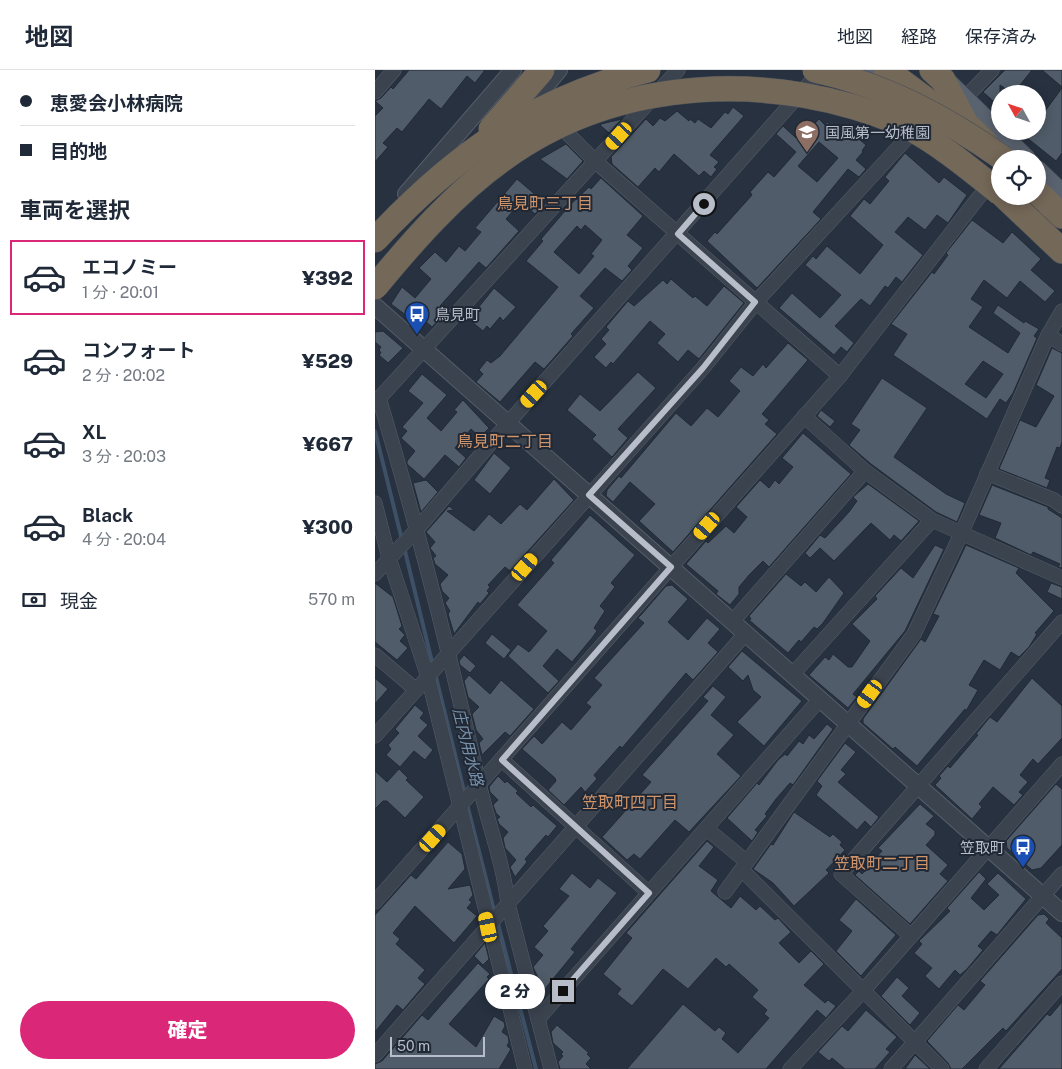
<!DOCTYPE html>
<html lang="ja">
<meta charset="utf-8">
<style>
body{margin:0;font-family:"Public Sans","Noto Sans JP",sans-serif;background:#f6f6f7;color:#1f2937;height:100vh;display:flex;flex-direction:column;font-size:19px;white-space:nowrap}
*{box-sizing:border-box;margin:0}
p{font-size:16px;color:#747a83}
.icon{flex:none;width:28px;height:28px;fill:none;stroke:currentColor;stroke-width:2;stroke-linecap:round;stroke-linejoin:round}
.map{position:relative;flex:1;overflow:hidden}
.drawer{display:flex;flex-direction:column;background:#fff;width:375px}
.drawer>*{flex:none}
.hud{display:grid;align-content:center;height:110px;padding:0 20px;background:#fff}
.needle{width:32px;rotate:310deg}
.tools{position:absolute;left:616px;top:15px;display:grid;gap:10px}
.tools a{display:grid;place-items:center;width:55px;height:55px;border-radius:50%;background:#fff;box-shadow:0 2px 12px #0003;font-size:25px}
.scale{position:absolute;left:15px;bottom:12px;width:95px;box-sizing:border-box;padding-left:5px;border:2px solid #b7bec9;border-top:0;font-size:14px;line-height:18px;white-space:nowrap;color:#b7bec9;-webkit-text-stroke:4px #1f2834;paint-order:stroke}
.end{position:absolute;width:22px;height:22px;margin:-11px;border:6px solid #b7bec9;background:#111;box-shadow:0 0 0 2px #111}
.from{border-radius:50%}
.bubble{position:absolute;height:35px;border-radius:18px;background:#fff;box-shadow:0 2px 12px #0003;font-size:16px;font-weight:800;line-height:35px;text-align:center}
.car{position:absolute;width:15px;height:30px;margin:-15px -8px;border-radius:6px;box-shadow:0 0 4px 1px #0007;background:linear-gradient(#f5c518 24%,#345 0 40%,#f5c518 0 76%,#345 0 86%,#f5c518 0)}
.hud b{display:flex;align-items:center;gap:18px;height:48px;font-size:19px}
.hud b+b{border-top:1px solid #e0e1e3}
.hud i{width:12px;height:12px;background:#1f2937}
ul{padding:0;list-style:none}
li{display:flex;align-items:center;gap:15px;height:75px;margin:0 10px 8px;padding:0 10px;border:2px solid transparent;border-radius:0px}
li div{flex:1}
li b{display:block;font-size:19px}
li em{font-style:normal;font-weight:800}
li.active{border-color:#db2777}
li>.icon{width:45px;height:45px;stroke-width:1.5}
h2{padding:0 20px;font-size:22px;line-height:60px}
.pay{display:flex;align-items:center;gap:12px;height:55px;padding:0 20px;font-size:19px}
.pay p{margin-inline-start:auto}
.primary-button{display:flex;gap:10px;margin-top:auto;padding:10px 20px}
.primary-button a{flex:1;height:58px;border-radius:30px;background:#db2777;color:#fff;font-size:20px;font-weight:800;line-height:58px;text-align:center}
header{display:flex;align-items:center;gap:30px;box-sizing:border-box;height:70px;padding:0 25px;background:#fff;border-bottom:1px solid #e0e1e3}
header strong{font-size:24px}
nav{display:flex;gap:28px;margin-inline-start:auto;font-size:18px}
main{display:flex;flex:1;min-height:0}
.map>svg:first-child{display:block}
</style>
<header>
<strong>地図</strong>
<nav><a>地図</a><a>経路</a><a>保存済み</a></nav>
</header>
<main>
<section class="drawer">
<div class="hud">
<b><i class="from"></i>恵愛会小林病院</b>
<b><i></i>目的地</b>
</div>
<h2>車両を選択</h2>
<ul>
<li class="active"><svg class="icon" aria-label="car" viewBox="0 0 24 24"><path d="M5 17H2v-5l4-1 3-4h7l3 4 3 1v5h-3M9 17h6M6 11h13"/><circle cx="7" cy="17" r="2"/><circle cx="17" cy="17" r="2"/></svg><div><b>エコノミー</b><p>1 分 · 20:01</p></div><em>¥392</em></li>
<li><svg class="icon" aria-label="car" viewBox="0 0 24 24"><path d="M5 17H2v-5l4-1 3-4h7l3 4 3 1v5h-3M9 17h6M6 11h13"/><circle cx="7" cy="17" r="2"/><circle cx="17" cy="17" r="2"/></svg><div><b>コンフォート</b><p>2 分 · 20:02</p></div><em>¥529</em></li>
<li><svg class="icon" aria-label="car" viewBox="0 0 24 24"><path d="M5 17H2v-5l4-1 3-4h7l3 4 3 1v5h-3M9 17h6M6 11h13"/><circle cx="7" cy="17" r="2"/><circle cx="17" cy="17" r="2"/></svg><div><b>XL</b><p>3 分 · 20:03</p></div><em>¥667</em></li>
<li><svg class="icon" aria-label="car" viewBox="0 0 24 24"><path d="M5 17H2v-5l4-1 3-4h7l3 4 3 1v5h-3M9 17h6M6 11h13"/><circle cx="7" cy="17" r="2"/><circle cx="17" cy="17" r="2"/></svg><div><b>Black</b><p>4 分 · 20:04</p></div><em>¥300</em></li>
</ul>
<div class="pay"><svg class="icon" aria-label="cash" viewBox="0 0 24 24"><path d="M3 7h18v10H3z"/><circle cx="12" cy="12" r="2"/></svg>現金<p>570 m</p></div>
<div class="primary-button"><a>確定</a></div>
</section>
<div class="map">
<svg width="687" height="999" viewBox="0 0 687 999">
<rect width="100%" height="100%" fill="#27313f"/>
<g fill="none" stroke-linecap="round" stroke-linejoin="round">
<g stroke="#3d5066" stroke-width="4">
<path d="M0,361L27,470"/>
<path d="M29,477L58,596"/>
<path d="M60,603L90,725"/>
<path d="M92,734L120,844"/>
<path d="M122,850L161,999"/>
</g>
</g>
<g fill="#505c69" stroke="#212a36" fill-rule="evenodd">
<path d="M34,0H110L100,13L92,6L66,39L54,29L27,62L22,58L8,73L13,77L0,92V46L8,38L0,31L6,28L16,17L18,19Z"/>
<path d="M630,0H657L638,24L625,15V37L608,22Z"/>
<path d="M667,0H687V17Z"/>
<path d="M687,18V83L681,91L651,67L656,61H662V52Z"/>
<path d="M358,37L369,46L335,85L344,92L339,97L342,99L336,107L329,101L324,106L299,84L284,102L280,98L263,117L237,94L236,87L271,49L278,56L285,48L290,51L302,41L314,51L315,49L320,53L323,49L336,58L350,42L353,44Z"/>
<path d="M247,49L234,63L225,55L226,54Z"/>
<path d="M444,49L450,55L452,52L465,64L471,58L491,75L487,81L488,82L481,90L491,99L484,107L473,99L438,142L446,149L382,218L332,171L340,162L342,164L377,125L375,122L393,102L399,107L421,82L401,64L408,56L421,68L429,59L432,62ZM444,72L463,88L442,112L423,96Z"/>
<path d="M191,74L208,91L192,109L165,89Z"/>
<path d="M530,83L564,113L569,107L592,125L573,153L562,145L550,160L533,147L520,162L548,185L527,212L521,207L513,218L510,216L495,236L486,229L460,256L479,273L472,282L466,277L459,285L404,238L417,223L445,248L466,225L430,195L438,186L441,189L452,176L485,204L508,175L475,146L489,129L495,134L514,111L510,107Z"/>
<path d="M226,108L268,146L252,165L268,178L253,196L257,200L247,211L230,198L205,226L219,238L196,264L198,266L169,299L160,292L125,332L101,312L108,304L104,300L112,290L116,293L125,286L183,217L151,191L168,171L166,169L195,135L214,117L216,119ZM210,155L227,170L216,184L219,186L204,204L179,182L202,156L206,160Z"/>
<path d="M142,109L170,133L160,144L146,132L131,149L144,161L111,198L104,192L65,236L71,242L57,257L42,244L36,249L16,234L27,217L40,228L56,209L44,198L60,182L71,192L84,176L90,181L106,162L100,158Z"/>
<path d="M597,150L628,173L637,162L666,189L656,200L680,221L670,232L645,211L632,228L609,210L596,229L608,237L594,257L633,283L645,263L618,243L623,235L649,253L650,251L664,259L659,266L662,268L638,323L631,333L625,329L612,349L518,285L532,264L516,254L557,202L559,204L573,185L571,183ZM608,291L628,304L611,328L590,314Z"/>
<path d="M296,209L318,228L320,226L332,236L349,216L369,233L324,289L313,280L303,292L282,273L290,264L275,251L238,294L236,292L231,298L219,287L231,274L226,269L234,260L231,257L253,231L259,236L288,210L292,214Z"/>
<path d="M119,218L141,237L128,251L125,247L115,259L112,256L108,261L96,251L105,240L103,238Z"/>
<path d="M8,261L28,278L13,293L4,285L6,283L4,280L6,277L0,272V262Z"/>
<path d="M413,273L433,290L387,344L394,350L390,354L402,364L298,482L264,451L280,434L255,412L238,432L231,426L232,420L244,406L246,408L301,343L316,356L332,338L343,347L365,321L354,311L366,297L378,306L388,294L391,298Z"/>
<path d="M677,278L687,283V372L685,378L682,377L670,408L675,410L672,418L624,399L645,350L661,357L679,326L661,315Z"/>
<path d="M263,302L281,318L243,359L253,368L237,387L217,369L221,365L192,340L205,324L225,341Z"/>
<path d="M47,304L72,325L52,348L66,361L82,342L79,340L88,330L114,358L105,367L96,359L80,378L91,388L84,397L70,385L49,409L32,394V391L40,381L26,368L32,361L27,357L48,333L33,321Z"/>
<path d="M507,308L552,338L519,387L571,424L590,433L582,452L561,442L496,394L474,375L485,360L476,354Z"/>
<path d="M446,340L460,351L455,357L442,346Z"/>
<path d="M428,363L476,404L394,497L388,491L375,504L364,517V524L355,535L341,524L343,521L311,494L331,471L333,473L351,456L359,463L372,447L361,437L385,410L394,418L400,410L404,414L418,397L407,388Z"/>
<path d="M119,383L136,398L115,424L99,410Z"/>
<path d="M179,409L199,430L135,501L130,497L113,515L115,517L112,521L114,523L105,534L103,532L79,564L73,544L75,541L70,533L74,528L67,521L65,514L73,505L60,494L58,488L61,486L55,478L60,472L51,462L74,436L79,440L72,441L99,461L114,444L126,454L145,434L152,440Z"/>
<path d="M51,410L63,422L46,442L38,413Z"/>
<path d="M493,414L544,451L526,471L519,465L515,470L496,453L459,491L445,478L435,488L430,483L445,465L450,468L474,442L482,431L478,427Z"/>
<path d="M617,415L673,437V439L687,448V498L683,497L685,494L658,482L656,485L620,468L626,453L604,445Z"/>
<path d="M215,445L260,485L236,513L240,517L225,536L230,541L219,558L222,561L217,568L197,592L182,579L168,596L184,611L173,623L133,586L143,574L154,582L172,561L142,535L179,493L176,490Z"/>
<path d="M560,475L569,479L530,561L478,624L482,627L473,638L434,605L450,587L454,590L458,584L473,597H477L495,571L477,554L502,529L500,526L526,498L538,508Z"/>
<path d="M591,475L644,498L641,503L679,541L660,563L662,564L654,577L644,587L636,582L625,600L609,590L594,615L603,620L591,641L590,639L542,696L520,677L518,679L488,653V649L546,569L550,572L564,546L558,544Z"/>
<path d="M411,504L426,516L430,512L441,522L454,507L469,523L448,553L442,559L439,557L426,572L424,570L413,583L374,550L376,549L374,546Z"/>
<path d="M0,513L18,527L27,556L24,559L30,565L25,571L33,578L22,590L0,572Z"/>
<path d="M676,513L687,517V529L672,522Z"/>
<path d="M297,515L313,529L293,552L313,570L332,548L345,559L333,573L343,582L318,610L311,603L247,678L245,676L219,705L222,709L210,722L206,717L189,735L173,720L181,711L180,708L147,679L159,666L167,674L187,652L196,660L216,637L211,633L227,615L219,608L269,553L263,548L266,545L291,516Z"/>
<path d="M117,564L136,580L129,589L110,573Z"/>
<path d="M367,581L427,631L389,676L362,652L386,627L378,620L373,605L368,611L353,597Z"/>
<path d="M89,585L101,596L95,603L85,595L84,591Z"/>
<path d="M94,605L115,624L126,610L159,639L135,666L130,662L107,685L104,673L108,669L101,660L97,644L104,637L93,627L89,611Z"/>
<path d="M0,608L13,619L0,634Z"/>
<path d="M657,608L687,636V668L663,694L658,689L645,705L653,712L644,722L648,725L639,735L618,717L604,734L607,737L597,749L560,715L566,708L564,706L573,696L575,698L603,665L601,664L615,647L622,652Z"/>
<path d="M338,616L351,627L336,645L359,665L342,684L366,706L314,762L300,750L265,789L259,784L252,790L227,767L276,712L267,705L333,631L328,627Z"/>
<path d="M40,635L49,643L45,648L53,655L43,666L58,680L50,690L39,681L25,697L11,685L16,679L13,675L24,663L20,659Z"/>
<path d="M452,654L458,659L418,715L415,713L401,729L390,744L392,746L380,760L383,762L377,771L352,748L382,713L384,715L403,690L410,684L412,686L424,671L428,674L434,665L439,669Z"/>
<path d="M470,673L481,682L466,700L471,704L463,712L504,747L496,757L490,751L482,760L441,725L447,716L442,711Z"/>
<path d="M24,699L33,708L31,710L49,727L30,748L12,731H8L0,739V701L12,712Z"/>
<path d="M123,706L130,713L132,711L143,721L141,723L156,737L158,735L182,756L173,767L171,765L150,789L152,792L140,807L135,797L141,790L130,778L128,768L133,762L124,754L122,749L125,747L121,743L118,735L123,730L115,722L114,717Z"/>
<path d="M681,714L687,719V775L666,798L657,800L632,778L631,771Z"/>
<path d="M545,734L559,746L551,754L560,761V765L551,775L573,795L565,804L573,811L535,854L480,805L484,801L487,804L507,781L503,778Z"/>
<path d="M419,742L455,767L458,764L467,772L465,775L470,780L451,800L454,803L419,836L398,813L378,799L396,774L398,775Z"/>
<path d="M332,771L339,777L324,796L343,810L336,821L356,838L365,826L381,840L385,836L400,850L403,848L416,862L404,873L424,893L436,881L449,894L429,915L450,933L453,930L461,936L451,948L442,940L391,999H252L308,934L340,961L344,957L351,963L347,969L363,983L394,948L389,944L392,940L377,927L383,920L354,894L351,897L341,888L313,919L288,899L257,936L242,924L246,919L228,904L257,868L251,863Z"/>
<path d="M73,772L87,784L90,799L73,819L95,815L98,825L94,830L97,832L92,838L102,846L79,873L40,836L18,863L25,869L21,874L50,900L43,908L50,914L28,940L22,935L0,962V845L36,805L41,809Z"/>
<path d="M604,802L611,809L596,828L609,840L624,825L612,814L623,803L651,829L622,865L616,861L603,876L608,880L592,899L585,905L580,900L564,919L550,906L557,898L539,883L547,874L544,871L575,841L572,838Z"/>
<path d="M197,803L215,818L223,808L242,823L196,879L200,882L169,920L158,897L168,885L159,877L173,861L168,856L194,826L184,819Z"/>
<path d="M481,829L521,865L486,906L461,881L477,861L464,850Z"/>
<path d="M669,844L674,849L671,853L687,868V899L631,961L628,958L587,999H576L573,993L552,971L583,935L589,940L610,915L605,911L663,845Z"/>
<path d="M110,873L114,889L108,895L99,886Z"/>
<path d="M103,893L115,904L112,907L114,909L74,954L101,977L119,946L129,952L130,956L127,962L133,966L134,972L132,976L136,979L124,999H0V994L7,991L47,945L53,950Z"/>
<path d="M522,907L534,918L527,926L545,943L535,955L506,926Z"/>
<path d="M687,932V999H624L672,944L675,946Z"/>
<path d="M491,940L522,967L511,979L515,982L500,999H470L457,988L454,991L443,982L467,956L473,961Z"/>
<path d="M182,955L214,983L212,984L216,988L211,994L216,999H185L183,992L188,986L186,984L188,982L178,973L176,962Z"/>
<path d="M540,985L555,999H530Z"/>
</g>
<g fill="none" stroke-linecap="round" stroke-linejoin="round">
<defs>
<g id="minor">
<path d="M0,22L19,0"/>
<path d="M589,29L617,0"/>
<path d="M182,53L221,92L465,306"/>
<path d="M673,265L687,274"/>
<path d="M4,328C42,454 74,581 103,709C112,751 128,791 133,834L176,999"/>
<path d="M0,333L303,0"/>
<path d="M429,346L490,401L557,450L687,508"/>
<path d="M612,403L679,430L687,436"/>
<path d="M0,433L14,488L53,607L150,999"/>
<path d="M0,504L43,458L133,353L446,0"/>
<path d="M357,552L490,401"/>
<path d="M0,585L41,620"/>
<path d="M417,605L557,450"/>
<path d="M0,666L328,298L381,232L543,56"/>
<path d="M127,690L274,823"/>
<path d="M332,759L372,792"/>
<path d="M367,800L567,999"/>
<path d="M350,822L539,564L587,462L673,265L687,241"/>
<path d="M0,832L465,306L611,118"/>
<path d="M536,866L466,804L687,552"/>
<path d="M163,949L445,629"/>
<path d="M0,985L371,563"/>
<path d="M415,999L488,921L687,694"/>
<path d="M516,999L687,804"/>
<path d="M611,999L687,913"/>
</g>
<g id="tertiary">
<path d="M145,46L184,0"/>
<path d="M31,124L138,0"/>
<path d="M0,236L687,843"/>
</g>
<g id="primary">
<path d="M496,0L520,23"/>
<path d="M574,15L650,89"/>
<path d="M662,101L687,125"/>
</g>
<g id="motorway">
<path d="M511,0L549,28L565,44"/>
<path d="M557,0L568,10L591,54L610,72"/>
<path d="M662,122L687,146"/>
<path d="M629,126L687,181"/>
</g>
</defs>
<use href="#minor" stroke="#555e69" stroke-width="15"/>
<use href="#tertiary" stroke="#555e69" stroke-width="18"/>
<use href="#primary" stroke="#444c58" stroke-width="22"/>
<use href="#motorway" stroke="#454e59" stroke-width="26"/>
<use href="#minor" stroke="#3b434f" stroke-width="14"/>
<use href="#tertiary" stroke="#3b434f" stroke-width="16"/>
<use href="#primary" stroke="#59626f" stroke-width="21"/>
<use href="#motorway" stroke="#746858" stroke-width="25"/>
<defs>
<g id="motorway-bridge">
<path d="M440,0C510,15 571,48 629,89"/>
<path d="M116,59L167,0"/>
<path d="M0,170C80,84 158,29 273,0"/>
<path d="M0,217C38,171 79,124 128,89C244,5 401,0 529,55C564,73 595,99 625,123"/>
</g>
</defs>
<use href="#motorway-bridge" stroke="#454e59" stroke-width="26" stroke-linecap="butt"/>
<use href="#motorway-bridge" stroke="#746858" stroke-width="25"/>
</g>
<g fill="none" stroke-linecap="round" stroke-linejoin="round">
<path stroke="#b7bec9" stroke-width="6" d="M188,921L274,823L127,690L296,497L214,425L328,298L380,232L303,164L329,134"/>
</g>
<defs>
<symbol id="school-pin" viewBox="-11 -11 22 30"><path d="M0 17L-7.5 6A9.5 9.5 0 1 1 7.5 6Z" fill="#8d6e63" stroke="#1f2834"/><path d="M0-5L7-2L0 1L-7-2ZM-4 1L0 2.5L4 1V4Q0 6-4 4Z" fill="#fff"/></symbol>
<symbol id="bus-pin" viewBox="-11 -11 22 30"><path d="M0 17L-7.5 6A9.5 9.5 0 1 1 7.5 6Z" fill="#1a4fb4" stroke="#1f2834"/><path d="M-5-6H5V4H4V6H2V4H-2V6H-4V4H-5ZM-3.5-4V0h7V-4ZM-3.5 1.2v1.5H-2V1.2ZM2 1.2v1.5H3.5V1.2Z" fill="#fff"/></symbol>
</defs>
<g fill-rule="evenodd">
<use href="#school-pin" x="418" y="48" width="28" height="38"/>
<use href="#bus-pin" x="28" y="230" width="28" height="38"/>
<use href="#bus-pin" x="634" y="763" width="28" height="38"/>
</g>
<g text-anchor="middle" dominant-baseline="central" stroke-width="4" stroke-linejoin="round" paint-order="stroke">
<g font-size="15" fill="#b7bec9" stroke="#1f2834" text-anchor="start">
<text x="450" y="62">国風第一幼稚園</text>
<text x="60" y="244">鳥見町</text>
<text x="630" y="777" text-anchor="end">笠取町</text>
</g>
<g font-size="16" fill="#d0946b" stroke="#1f2834">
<text x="170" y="133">鳥見町三丁目</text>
<text x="130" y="371">鳥見町二丁目</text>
<text x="255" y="732">笠取町四丁目</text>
<text x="507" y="793">笠取町二丁目</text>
</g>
<g font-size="16" font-style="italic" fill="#7990aa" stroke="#1f2834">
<text transform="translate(93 677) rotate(76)">庄内用水路</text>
</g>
</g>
</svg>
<div class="tools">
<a><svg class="needle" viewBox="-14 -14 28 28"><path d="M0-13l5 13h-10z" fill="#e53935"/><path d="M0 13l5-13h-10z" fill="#747a83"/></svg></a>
<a><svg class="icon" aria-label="locate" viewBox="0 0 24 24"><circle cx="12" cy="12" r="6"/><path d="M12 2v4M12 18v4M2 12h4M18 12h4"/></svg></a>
</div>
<div class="scale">50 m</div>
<i class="end from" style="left:329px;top:134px"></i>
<i class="end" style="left:188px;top:921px"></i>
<div class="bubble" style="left:110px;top:904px;width:60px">2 分</div>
<i class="car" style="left:244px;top:66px;rotate:222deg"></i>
<i class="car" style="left:159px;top:324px;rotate:222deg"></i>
<i class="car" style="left:332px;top:456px;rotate:221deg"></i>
<i class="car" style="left:150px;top:497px;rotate:41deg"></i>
<i class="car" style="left:495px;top:624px;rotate:216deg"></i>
<i class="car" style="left:58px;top:768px;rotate:42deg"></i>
<i class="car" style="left:113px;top:857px;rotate:348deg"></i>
</div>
</main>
